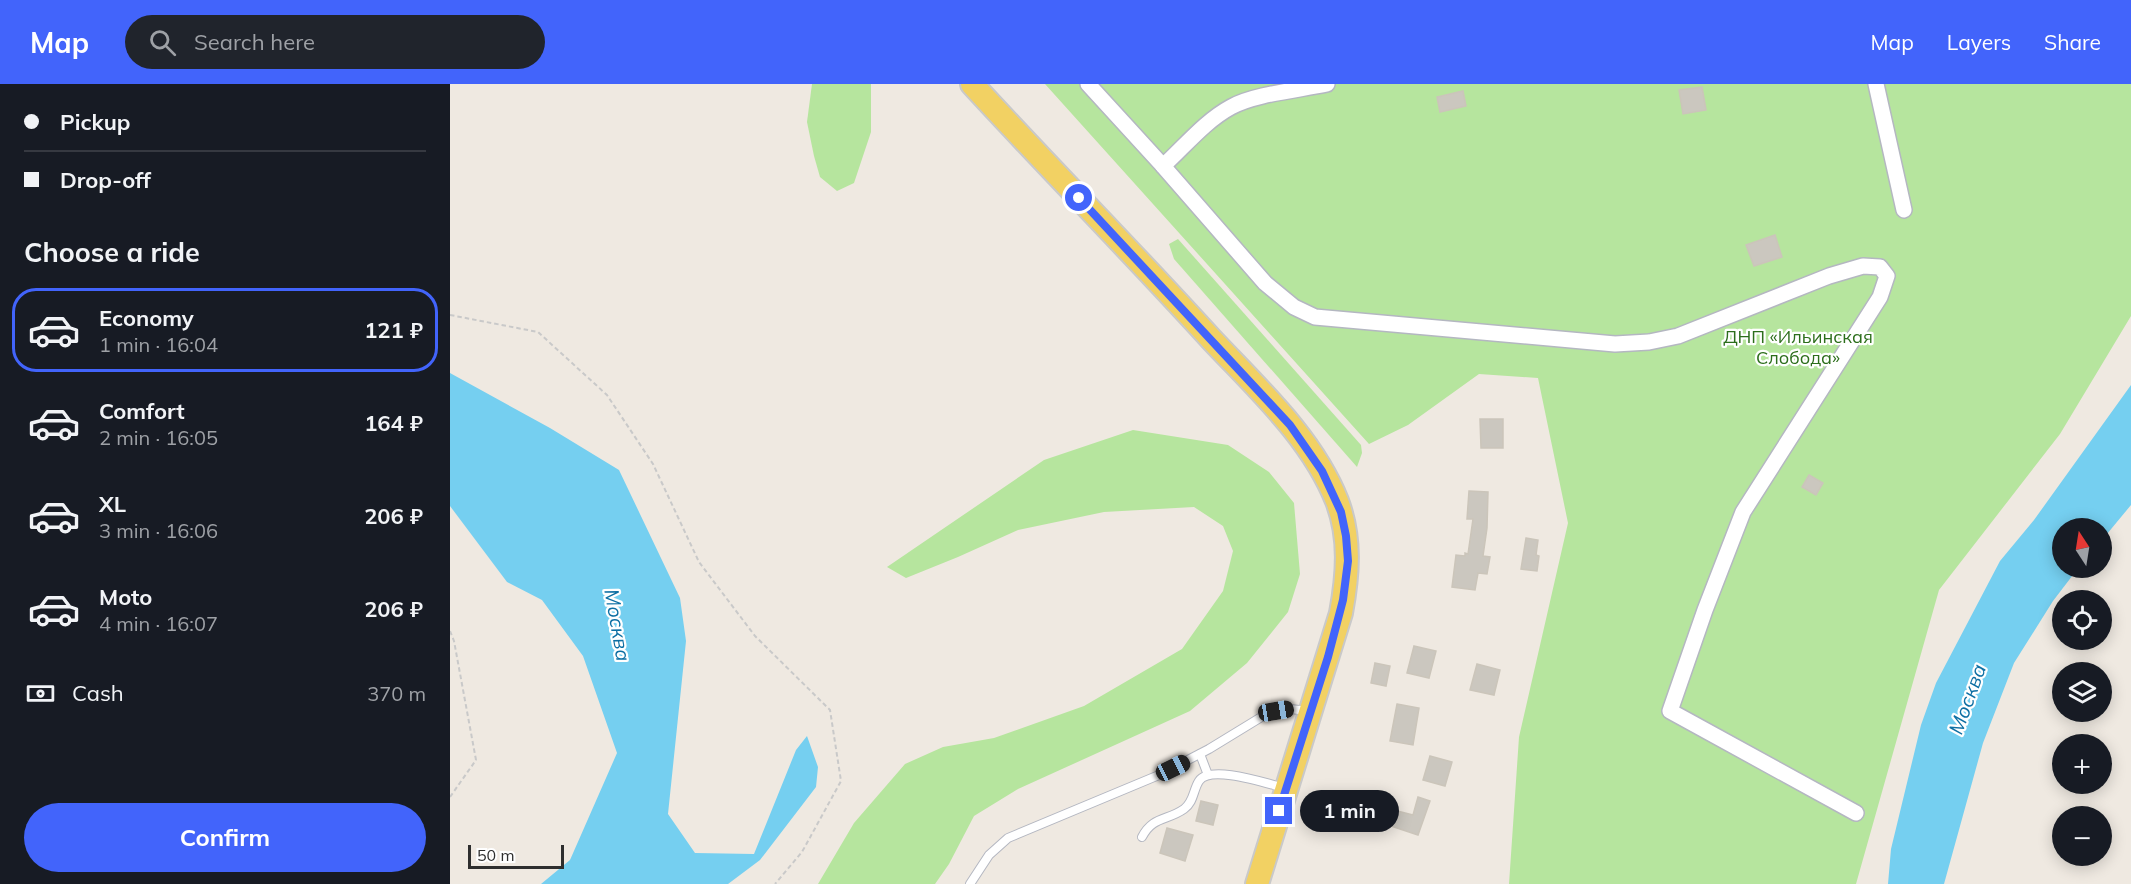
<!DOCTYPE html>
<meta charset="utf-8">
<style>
body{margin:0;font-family:Mulish,sans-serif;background:#20242c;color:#f1f3f6;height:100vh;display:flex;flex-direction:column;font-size:22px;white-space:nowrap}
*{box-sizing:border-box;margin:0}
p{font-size:20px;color:#9ea1a6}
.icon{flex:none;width:33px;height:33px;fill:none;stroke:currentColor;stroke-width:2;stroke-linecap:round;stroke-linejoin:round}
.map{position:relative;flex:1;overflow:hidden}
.sheet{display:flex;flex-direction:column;background:#171b24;width:450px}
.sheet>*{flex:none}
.hud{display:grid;align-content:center;height:132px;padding:0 24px;background:#171b24}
.needle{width:39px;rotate:348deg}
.fabs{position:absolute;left:1602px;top:434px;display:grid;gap:12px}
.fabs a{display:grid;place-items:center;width:60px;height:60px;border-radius:50%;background:#171b24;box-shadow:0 3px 15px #0003;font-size:30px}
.scale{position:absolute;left:18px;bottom:15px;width:96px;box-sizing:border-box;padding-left:6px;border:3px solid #2e2e2e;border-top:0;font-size:16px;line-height:21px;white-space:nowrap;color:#2e2e2e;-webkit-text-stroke:4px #fff;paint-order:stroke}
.end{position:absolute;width:27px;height:27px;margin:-14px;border:8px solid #4264fb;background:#fff;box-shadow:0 0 0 3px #fff}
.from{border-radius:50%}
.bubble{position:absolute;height:42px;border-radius:21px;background:#171b24;box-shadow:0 3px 15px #0003;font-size:20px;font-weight:700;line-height:42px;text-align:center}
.car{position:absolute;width:18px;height:36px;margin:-18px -9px;border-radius:8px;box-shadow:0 0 4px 2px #0007;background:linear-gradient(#222 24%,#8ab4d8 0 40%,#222 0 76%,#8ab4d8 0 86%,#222 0)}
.hud b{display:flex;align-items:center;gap:21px;height:57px;font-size:22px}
.hud b+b{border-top:2px solid #363941}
.hud i{width:15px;height:15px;background:#f1f3f6}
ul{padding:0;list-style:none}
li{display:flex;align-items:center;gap:18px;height:84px;margin:0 12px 9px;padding:0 12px;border:3px solid transparent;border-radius:24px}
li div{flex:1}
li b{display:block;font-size:22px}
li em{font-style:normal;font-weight:700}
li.active{border-color:#4264fb}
li>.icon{width:54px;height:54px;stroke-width:1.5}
h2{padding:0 24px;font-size:27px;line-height:72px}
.pay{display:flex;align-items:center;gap:15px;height:66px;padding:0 24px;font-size:22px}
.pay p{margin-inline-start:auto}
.button{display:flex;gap:12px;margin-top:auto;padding:12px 24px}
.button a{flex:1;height:69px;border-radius:36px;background:#4264fb;color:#fff;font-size:24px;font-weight:700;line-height:69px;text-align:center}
header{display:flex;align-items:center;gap:36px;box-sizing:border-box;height:84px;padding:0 30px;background:#4264fb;color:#fff}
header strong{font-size:28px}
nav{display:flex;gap:33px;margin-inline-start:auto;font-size:21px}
.search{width:420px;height:54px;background:#20242c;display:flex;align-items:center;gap:15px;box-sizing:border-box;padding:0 21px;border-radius:33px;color:#9ea1a6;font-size:22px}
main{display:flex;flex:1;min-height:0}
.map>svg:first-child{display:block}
</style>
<header>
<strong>Map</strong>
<div class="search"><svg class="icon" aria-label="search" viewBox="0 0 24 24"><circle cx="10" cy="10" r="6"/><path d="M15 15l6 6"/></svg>Search here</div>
<nav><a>Map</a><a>Layers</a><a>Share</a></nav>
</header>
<main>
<section class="sheet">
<div class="hud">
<b><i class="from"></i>Pickup</b>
<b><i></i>Drop-off</b>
</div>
<h2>Choose a ride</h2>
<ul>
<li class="active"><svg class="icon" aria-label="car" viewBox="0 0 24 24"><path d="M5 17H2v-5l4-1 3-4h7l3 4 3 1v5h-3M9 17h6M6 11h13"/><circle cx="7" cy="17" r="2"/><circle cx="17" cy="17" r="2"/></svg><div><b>Economy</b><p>1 min · 16:04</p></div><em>121 ₽</em></li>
<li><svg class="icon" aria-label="car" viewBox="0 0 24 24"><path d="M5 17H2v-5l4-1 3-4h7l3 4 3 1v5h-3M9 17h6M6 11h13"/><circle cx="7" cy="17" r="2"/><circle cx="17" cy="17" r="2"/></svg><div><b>Comfort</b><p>2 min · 16:05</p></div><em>164 ₽</em></li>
<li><svg class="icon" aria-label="car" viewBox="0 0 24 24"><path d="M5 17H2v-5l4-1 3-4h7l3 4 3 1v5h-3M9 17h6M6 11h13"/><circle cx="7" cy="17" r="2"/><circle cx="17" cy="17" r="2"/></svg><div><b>XL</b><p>3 min · 16:06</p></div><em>206 ₽</em></li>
<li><svg class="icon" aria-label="car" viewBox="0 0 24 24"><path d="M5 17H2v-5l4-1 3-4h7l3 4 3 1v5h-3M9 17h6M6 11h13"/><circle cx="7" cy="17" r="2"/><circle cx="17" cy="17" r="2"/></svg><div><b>Moto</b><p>4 min · 16:07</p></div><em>206 ₽</em></li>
</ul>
<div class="pay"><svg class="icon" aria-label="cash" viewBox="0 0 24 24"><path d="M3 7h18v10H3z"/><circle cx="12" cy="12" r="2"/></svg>Cash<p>370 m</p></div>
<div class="button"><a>Confirm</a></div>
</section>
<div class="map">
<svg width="1681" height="800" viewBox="0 0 1681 800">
<rect width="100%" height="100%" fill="#efe9e1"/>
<g fill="#b6e59e">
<path d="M362,0H421V48L404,99L387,107L370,93L364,72L357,38Z"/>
<path d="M595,0H1681V232L1610,350L1489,506L1406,800H1059L1069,653L1118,439L1088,294L1029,290L958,341L919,360Z"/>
<path d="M728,155L911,361L912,369L907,383L724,175L719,160Z"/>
<path d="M683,346L778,361L819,388L844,419L850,490L838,528L797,579L740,627L568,705L524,732L499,780L485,800H368L404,739L455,680L493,663L544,654L634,622L732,565L773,507L783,467L773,442L744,423L654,428L568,446L508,473L456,494L437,483L594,376Z"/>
</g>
<g fill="#75cff0">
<path d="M0,289L100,344L169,386L230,514L236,557L218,730L245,769L304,770L346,666L357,652L368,683L366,703L310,776L278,800H91L120,776L167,669L133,572L92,516L57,498L0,422Z"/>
<path d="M1681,301V421L1652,456V444H1612V483H1629L1603,517L1564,579L1533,659L1494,800H1438L1441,765L1471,641L1486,599L1550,477L1584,436Z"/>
</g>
<g fill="#cbc7bf" stroke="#cbc5ba" stroke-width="1.5">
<path d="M1252,3L1256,26L1233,30L1229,6Z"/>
<path d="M1013,7L1016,22L990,28L987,13Z"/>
<path d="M1325,151L1332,173L1304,182L1296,161Z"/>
<path d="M1030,335H1053V364H1031Z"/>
<path d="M1359,391L1373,399L1366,411L1352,403Z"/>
<path d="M1019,407L1038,408L1037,444L1033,472L1040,473L1037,490L1028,489L1025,506L1002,503L1006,471L1015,472V469L1018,470L1023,435H1017Z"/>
<path d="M1076,454L1088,456L1086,471L1089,472L1087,487L1071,485Z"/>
<path d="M964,562L986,567L979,594L957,589Z"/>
<path d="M925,579L940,582L936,602L921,599Z"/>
<path d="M1027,580L1050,586L1044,611L1020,606Z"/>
<path d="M947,620L969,624L963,661L940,657Z"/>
<path d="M980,672L1002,678L995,702L973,696Z"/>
<path d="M968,713L980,717L968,751L941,742L947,727L963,731Z"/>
<path d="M751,717L768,721L763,741L746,737Z"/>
<path d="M717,744L743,751L735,777L710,769Z"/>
</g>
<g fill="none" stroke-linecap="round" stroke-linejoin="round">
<defs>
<g id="lane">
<path d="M750,670L758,691"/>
<path d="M692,753C703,732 717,737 734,725C744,718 743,706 749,697C760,680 818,700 835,704"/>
<path d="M520,800L539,771L558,754L709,691L759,665L813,632L840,625L859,627"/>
</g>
<g id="street">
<path d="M638,0L713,82L815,199L844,223L865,233L1165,260L1199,258L1228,252L1379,192L1413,182L1430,183L1437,192L1430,213L1293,428L1255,526L1220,627L1406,729"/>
<path d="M1426,0L1454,126"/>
<path d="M713,82C734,63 755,37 781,23C804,10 849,6 877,0"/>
</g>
<path id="primary" d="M522,0C601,86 683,169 762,256C808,305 862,354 887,417C901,454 898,491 891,529L807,800"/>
</defs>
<use href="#lane" stroke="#b4b7c1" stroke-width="10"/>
<use href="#street" stroke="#b4b7c1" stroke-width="18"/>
<use href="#primary" stroke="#c9c9c9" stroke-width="26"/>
<g stroke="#c9c9c9" stroke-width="2" stroke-dasharray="4.5 3" stroke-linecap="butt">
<path d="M0,231L88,248L157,311L203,380L249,478L305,552L380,626L391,697L352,768L325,800"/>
<path d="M0,547L4,557L26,676L0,713"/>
</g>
<use href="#lane" stroke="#fff" stroke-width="8"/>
<use href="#street" stroke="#fff" stroke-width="15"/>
<use href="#primary" stroke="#f2d163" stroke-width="22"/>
</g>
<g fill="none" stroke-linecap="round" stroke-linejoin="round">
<path stroke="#4264fb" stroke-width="8" d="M629,114L840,341L872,387L891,428L896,452L898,477L893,516L878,573L829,727"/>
</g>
<g text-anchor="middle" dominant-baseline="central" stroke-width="4.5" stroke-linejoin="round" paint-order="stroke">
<g font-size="18" fill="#2c6e1b" stroke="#fff">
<text x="1348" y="252">ДНП «Ильинская<tspan x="1348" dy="21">Слобода»</tspan></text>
</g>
<g font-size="20" font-style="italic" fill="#0d6fa3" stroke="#fff">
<text transform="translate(168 541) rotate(80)">Москва</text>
<text transform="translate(1517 615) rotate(-70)">Москва</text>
</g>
</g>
</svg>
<div class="fabs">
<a><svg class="needle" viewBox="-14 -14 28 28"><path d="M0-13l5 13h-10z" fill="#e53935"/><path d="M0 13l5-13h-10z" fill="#9ea1a6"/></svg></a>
<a><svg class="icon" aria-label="locate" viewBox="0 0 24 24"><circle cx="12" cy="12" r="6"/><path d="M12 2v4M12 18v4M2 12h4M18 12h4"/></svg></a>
<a><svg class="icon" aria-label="layers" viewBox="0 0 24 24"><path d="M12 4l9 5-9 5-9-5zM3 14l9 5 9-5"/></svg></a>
<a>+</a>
<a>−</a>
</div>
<div class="scale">50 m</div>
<i class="end from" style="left:629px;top:114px"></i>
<i class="end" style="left:829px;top:727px"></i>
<div class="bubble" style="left:850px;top:706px;width:99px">1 min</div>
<i class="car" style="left:826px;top:627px;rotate:81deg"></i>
<i class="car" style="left:723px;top:684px;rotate:64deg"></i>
</div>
</main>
